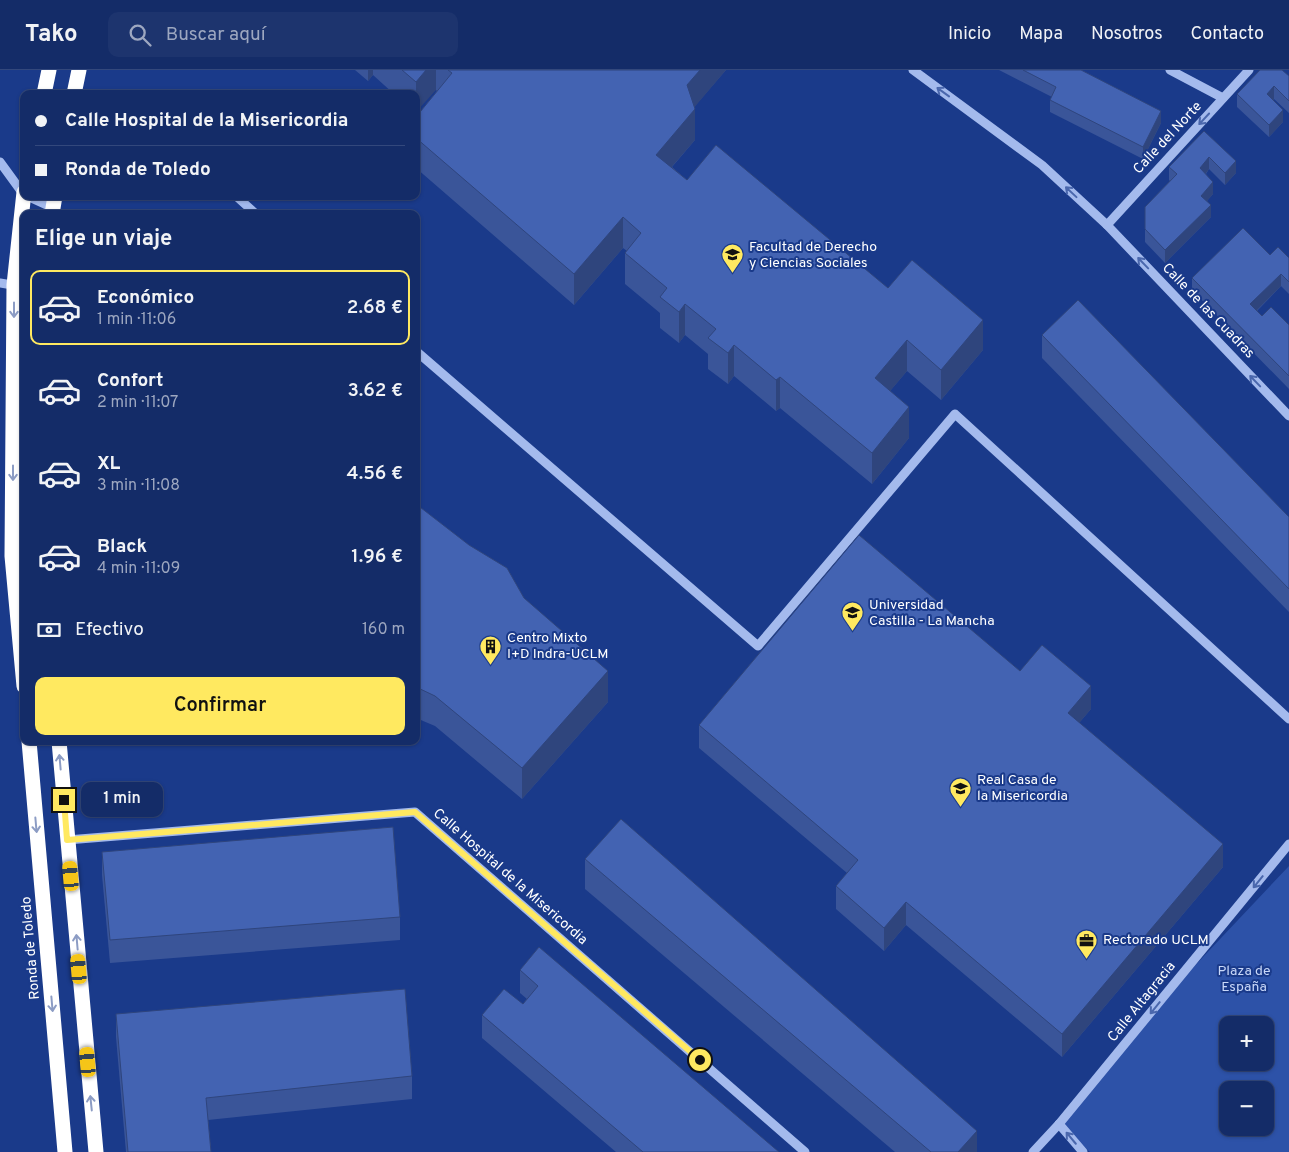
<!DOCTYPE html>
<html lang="es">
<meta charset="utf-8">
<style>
body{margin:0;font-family:Overpass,sans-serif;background:#1d346e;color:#f1f3f6;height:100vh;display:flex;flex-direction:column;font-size:19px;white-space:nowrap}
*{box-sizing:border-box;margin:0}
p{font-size:16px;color:#9da7c0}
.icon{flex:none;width:28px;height:28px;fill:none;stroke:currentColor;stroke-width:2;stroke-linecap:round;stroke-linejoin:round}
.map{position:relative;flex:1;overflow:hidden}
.side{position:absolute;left:20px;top:140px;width:400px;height:535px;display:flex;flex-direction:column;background:#142c68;border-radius:10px;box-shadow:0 1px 4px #0004,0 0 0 1px #33487c}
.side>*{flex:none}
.top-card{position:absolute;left:20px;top:20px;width:400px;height:110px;border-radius:10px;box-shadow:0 1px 4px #0004,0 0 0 1px #33487c;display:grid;align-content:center;height:110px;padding:0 15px;background:#142c68}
.controls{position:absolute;left:1219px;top:946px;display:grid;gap:10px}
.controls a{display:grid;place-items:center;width:55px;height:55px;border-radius:10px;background:#142c68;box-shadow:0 1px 4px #0004,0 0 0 1px #33487c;font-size:25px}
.end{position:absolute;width:22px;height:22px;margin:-11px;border:6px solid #ffe960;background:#111;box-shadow:0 0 0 2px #111}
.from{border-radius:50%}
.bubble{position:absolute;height:35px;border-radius:10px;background:#142c68;box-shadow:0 1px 4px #0004,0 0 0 1px #33487c;font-size:16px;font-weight:600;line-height:35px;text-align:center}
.car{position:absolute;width:15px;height:30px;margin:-15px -8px;border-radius:6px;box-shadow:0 0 4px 1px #0007;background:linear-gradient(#f5c518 24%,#345 0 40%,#f5c518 0 76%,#345 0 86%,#f5c518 0)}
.top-card b{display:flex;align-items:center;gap:18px;height:48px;font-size:19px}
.top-card b+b{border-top:1px solid #33487c}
.top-card i{width:12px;height:12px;background:#f1f3f6}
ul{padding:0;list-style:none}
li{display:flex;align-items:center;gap:15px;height:75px;margin:0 10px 8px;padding:0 5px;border:2px solid transparent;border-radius:10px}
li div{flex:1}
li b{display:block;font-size:19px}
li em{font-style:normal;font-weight:600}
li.on{border-color:#ffe960}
li>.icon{width:45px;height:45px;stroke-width:1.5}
h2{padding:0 15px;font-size:22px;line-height:60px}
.pay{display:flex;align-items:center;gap:12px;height:55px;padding:0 15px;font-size:19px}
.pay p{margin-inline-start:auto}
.action{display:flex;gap:10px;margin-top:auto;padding:10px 15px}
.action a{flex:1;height:58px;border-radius:10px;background:#ffe960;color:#111;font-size:20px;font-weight:600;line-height:58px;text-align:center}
header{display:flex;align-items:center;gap:30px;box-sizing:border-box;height:70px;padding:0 25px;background:#142c68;border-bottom:1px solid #33487c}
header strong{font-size:24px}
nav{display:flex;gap:28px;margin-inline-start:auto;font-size:18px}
.search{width:350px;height:45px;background:#1d346e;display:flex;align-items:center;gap:12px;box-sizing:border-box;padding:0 18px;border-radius:10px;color:#9da7c0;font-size:19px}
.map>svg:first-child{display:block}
</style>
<header>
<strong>Tako</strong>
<div class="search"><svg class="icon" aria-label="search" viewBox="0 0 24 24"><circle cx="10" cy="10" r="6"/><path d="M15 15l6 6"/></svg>Buscar aquí</div>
<nav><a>Inicio</a><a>Mapa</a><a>Nosotros</a><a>Contacto</a></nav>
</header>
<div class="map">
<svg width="1289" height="1082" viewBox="0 0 1289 1082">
<rect width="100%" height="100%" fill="#1a3a8a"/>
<path fill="#2d52a8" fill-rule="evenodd" d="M1289,796V1082H1090L1059,1054L1153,940ZM1228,955H1265V992H1228ZM1228,1020H1265V1058H1228Z"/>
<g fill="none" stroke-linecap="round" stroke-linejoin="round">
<g stroke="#a4baed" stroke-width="9">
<path d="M913,0L1042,95L1107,155L1289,346"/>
<path d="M1170,0L1223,28"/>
<path d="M0,92L24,125"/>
<path d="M27,126L53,138"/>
<path d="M236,126L256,144"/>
<path d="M1107,155L1249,0"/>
<path d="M0,213L24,217"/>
<path d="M416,281L758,576L955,344L1289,649"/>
<path d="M67,770L415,742L805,1082"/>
<path d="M1059,1054L1083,1082"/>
<path d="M1033,1082L1059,1054L1289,774"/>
</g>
<g stroke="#fff" stroke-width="15">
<path d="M44,24L49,0"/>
<path d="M74,24L79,0"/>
<path d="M24,122L14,215L12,486L24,616"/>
<path d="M52,144L55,126"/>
<path d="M29,671L65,1082"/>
<path d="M59,671L96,1082"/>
</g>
</g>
<g fill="#3a5599">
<path d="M355,0H726L694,37L695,70L672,97L687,110L888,218L983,280L941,330L907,301L890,321L909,368L872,414L780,338L776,341L734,306L728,314L708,299V284L685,265L679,273L660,258V243L625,214V183L627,181L623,178L574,235L416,98V47L437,21L436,20L416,24H394L373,5L368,11Z"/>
<path d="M999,0H1081L1161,53L1143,89L1050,42V30L1052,27Z"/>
<path d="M1289,6V43L1274,29L1273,30L1283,52L1269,67L1237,37V24Z"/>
<path d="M1204,61L1236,103L1225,115L1209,99L1206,104L1213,124L1207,131L1211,147L1165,193L1145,172V137L1170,111L1169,110V97Z"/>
<path d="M1270,185L1289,188V224L1281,216L1257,241L1262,246L1289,255V319L1192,220V208Z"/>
<path d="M1042,265L1289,447V542L1042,288Z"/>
<path d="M416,434L524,528L608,632L522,729L435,656L416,648Z"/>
<path d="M1020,601L1091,639L1079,653L1223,797L1062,987L906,855L884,881L836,839V816L847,803L699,678V655Z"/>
<path d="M102,782L400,847V870L110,893L102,805Z"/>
<path d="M585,789L977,1082H895L585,819Z"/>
<path d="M520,900L779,1082H616L482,968V945L523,934L527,929L520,923Z"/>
<path d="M116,944L412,1006V1029L208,1050L211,1082H126L116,967Z"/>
</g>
<g fill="#2f457d">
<path d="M368,0H373V5L368,11Z"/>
<path d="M426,0H436V20L416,42V12Z"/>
<path d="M700,0H726L687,46V15Z"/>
<path d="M1274,16V29L1267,37V24Z"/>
<path d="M695,39V70L656,115V85Z"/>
<path d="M1283,40V52L1269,67V55Z"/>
<path d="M1161,41V53L1143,89V77Z"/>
<path d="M1209,87V99L1200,111V98Z"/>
<path d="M1236,91V103L1225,115V103Z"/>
<path d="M1213,112V124L1201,138V126Z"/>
<path d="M1211,135V147L1165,193V180Z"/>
<path d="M623,147V178L574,235V204Z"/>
<path d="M1281,204V216L1250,247V234Z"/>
<path d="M685,234V265L679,273V242Z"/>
<path d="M983,250V280L941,330V300Z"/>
<path d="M907,270V301L875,339V308Z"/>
<path d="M734,275V306L728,314V283Z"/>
<path d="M780,307V338L776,341V310Z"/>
<path d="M909,337V368L872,414V383Z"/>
<path d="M608,601V632L522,729V698Z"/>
<path d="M1091,616V639L1068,666V643Z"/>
<path d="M1223,774V797L1062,987V964Z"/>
<path d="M906,832V855L884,881V858Z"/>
<path d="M977,1061V1082H958Z"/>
</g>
<g fill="#4363b2" stroke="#2f457d">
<path d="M402,0H426L416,12Z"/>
<path d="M448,0H700L687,15L695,39L656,85L687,110L716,75L888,218L912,190L983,250L941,300L907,270L875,308L909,337L872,383L780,307L776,310L734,275L728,283L708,268L716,259L685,234L679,242L660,227L667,218L625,183L641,163L623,147L574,204L416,68V47L452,3Z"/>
<path d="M1023,0H1081L1161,41L1143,77L1050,30L1056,17Z"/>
<path d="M1260,0H1282L1289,6V31L1274,16L1267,24L1283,40L1269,55L1237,24Z"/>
<path d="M1204,61L1236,91L1225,103L1209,87L1200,98L1213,112L1201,126L1211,135L1165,180L1145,159V137L1177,104L1169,97Z"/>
<path d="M1243,158L1270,185L1278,177L1289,188V212L1281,204L1250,234L1262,246L1271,237L1289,255V306L1192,208Z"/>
<path d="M1078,230L1289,447V519L1042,265Z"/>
<path d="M416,434L469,475L507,498L524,528L608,601L522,698L435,626L416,617Z"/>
<path d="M859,465L1020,601L1042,575L1091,616L1068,643L1223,774L1062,964L906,832L884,858L836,816L858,790L699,655Z"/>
<path d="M621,749L977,1061L958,1082H931L585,789Z"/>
<path d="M393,757L400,847L110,870L102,782Z"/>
<path d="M539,877L779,1082H643L482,945L504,919L523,934L538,916L520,900Z"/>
<path d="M405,919L412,1006L206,1028L211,1082H128L116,944Z"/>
</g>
<defs><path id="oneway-shaft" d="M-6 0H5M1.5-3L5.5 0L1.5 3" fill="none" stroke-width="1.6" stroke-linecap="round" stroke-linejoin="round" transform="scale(1.25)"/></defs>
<g stroke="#4a67ad">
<use href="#oneway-shaft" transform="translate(943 22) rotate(-144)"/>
<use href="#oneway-shaft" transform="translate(1204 49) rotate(133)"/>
<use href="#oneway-shaft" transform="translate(1071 122) rotate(-137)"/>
<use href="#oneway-shaft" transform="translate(1143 193) rotate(-134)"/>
<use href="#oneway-shaft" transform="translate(1255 311) rotate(-134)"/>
<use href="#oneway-shaft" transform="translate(1258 812) rotate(129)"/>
<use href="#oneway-shaft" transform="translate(1155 938) rotate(129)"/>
<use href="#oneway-shaft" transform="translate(1071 1068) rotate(-130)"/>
</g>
<g stroke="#8c9cc4">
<use href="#oneway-shaft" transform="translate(14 240) rotate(90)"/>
<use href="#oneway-shaft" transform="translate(13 403) rotate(90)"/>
<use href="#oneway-shaft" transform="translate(60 692) rotate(-95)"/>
<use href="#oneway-shaft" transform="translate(36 755) rotate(85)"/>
<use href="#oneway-shaft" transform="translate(77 872) rotate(-95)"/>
<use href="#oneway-shaft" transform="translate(52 934) rotate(85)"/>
<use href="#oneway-shaft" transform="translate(91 1033) rotate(-96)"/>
</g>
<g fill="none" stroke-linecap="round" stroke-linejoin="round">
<path stroke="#ffe960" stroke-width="6" d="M64,730L67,770L415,742L700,990"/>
</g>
<defs>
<symbol id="university-pin" viewBox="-11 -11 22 30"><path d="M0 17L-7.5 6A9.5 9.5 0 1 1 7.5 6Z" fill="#ffe960" stroke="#1a3a8a"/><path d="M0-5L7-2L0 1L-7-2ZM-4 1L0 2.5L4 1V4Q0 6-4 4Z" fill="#111"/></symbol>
<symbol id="building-pin" viewBox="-11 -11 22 30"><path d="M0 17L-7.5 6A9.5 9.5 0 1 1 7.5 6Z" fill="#ffe960" stroke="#1a3a8a"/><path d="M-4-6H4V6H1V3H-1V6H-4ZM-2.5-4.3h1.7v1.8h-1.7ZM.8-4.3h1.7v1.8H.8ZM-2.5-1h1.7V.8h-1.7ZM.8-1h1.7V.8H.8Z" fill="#111"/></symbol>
<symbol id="office-pin" viewBox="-11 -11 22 30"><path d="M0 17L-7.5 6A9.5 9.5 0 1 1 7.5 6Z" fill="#ffe960" stroke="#1a3a8a"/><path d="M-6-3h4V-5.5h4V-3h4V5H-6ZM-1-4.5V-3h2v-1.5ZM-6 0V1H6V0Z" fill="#111"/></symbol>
</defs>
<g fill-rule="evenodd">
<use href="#university-pin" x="720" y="172" width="25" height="34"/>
<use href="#university-pin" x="840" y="530" width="25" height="34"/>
<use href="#building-pin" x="478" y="564" width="25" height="34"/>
<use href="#university-pin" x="948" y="706" width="25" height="34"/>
<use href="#office-pin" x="1074" y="858" width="25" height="34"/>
</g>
<g text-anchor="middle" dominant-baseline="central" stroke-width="4" stroke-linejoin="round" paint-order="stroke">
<g font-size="14" fill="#fff" stroke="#1a3a8a">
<text transform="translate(1168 68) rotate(-47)">Calle del Norte</text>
<text transform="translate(1208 241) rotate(46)">Calle de las Cuadras</text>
<text transform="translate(510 807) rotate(41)">Calle Hospital de la Misericordia</text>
<text transform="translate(31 878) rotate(-95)">Ronda de Toledo</text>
<text transform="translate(1142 932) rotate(-51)">Calle Altagracia</text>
</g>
<g font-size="14" fill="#fff" stroke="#1a3a8a" text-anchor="start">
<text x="749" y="177">Facultad de Derecho<tspan x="749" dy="16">y Ciencias Sociales</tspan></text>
<text x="869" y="535">Universidad<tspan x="869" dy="16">Castilla - La Mancha</tspan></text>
<text x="507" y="568">Centro Mixto<tspan x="507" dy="16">I+D Indra-UCLM</tspan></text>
<text x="977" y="710">Real Casa de<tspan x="977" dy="16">la Misericordia</tspan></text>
<text x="1103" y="870">Rectorado UCLM</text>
</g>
<g font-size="14" fill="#c9d8f9" stroke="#1a3a8a">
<text x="1244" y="901">Plaza de<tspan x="1244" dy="16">España</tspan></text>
</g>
</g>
</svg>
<div class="controls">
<a>+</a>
<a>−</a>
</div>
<i class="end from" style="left:700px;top:990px"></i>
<i class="end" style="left:64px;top:730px"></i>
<div class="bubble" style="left:81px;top:712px;width:82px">1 min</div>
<i class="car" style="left:71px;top:806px;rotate:355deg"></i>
<i class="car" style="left:79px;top:899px;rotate:355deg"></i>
<i class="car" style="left:88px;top:992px;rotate:355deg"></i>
<div class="top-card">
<b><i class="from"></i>Calle Hospital de la Misericordia</b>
<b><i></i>Ronda de Toledo</b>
</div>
<section class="side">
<h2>Elige un viaje</h2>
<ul>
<li class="on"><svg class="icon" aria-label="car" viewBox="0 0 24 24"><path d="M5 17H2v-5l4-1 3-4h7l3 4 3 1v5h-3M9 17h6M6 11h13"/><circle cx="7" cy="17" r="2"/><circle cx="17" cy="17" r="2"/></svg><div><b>Económico</b><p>1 min · 11:06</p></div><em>2.68 €</em></li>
<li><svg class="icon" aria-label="car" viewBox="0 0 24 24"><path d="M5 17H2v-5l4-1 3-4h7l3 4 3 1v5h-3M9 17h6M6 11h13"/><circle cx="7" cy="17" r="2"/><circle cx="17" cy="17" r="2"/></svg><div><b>Confort</b><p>2 min · 11:07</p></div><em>3.62 €</em></li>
<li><svg class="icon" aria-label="car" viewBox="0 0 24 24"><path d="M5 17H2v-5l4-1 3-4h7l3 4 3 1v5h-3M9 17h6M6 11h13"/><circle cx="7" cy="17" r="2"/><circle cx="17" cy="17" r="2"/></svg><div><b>XL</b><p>3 min · 11:08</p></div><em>4.56 €</em></li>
<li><svg class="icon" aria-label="car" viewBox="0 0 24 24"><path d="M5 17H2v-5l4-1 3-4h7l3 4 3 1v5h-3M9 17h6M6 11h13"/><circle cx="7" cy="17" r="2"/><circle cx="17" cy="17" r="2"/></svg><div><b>Black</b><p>4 min · 11:09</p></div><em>1.96 €</em></li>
</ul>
<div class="pay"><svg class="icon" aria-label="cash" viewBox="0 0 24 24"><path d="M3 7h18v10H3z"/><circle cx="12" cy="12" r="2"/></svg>Efectivo<p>160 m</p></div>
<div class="action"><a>Confirmar</a></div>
</section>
</div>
